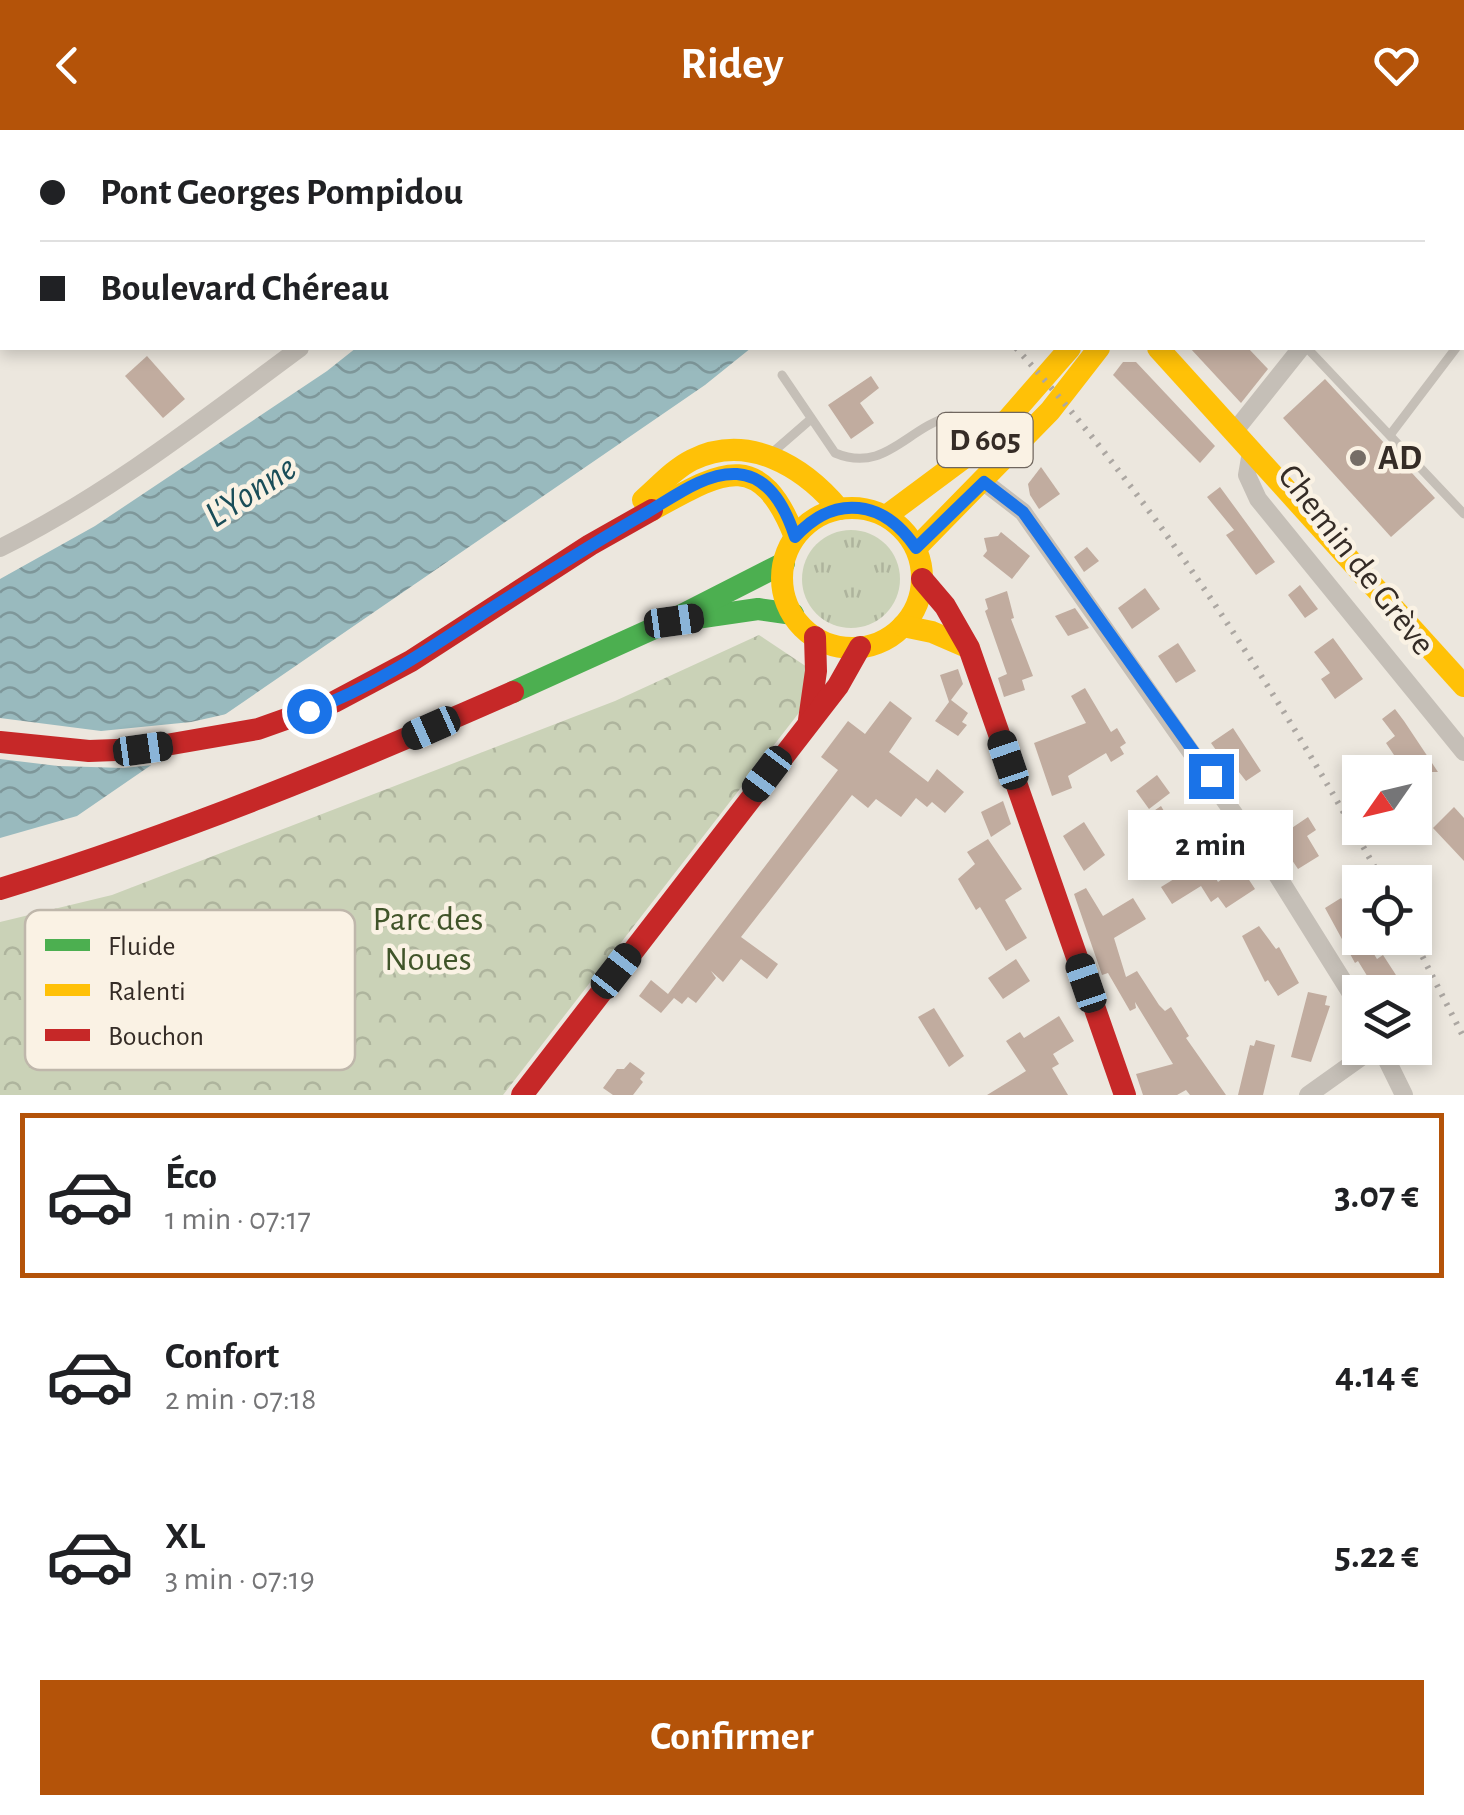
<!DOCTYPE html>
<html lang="fr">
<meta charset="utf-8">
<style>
body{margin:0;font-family:"Alegreya Sans",sans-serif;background:#f6f6f6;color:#202124;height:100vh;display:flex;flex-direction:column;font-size:38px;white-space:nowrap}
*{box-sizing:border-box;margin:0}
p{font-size:32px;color:#757577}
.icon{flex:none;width:55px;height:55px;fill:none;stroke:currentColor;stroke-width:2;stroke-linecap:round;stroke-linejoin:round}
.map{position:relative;height:965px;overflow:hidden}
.panel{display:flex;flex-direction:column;background:#fff;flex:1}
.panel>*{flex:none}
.hud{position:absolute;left:0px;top:0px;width:1465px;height:220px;box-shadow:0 5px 15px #0003;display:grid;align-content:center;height:220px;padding:0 40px;background:#fff}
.needle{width:65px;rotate:236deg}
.tools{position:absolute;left:1342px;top:625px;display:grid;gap:20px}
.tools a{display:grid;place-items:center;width:90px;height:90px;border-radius:0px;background:#fff;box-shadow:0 5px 15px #0003;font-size:50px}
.end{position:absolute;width:45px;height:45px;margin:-22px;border:12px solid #1a73e8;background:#fff;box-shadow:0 0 0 5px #fff}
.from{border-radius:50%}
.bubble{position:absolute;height:70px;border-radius:0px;background:#fff;box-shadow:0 5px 15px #0003;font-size:32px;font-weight:600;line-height:70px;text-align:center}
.car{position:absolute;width:30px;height:60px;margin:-30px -15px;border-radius:12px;box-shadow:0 0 8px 2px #0007;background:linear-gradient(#222 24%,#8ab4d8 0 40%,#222 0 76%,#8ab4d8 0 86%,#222 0)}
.hud b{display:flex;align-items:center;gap:35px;height:95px;font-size:38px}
.hud b+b{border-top:2px solid #e0e0e0}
.hud i{width:25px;height:25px;background:#202124}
ul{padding:18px 0 0;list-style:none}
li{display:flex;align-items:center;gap:30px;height:165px;margin:0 20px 15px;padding:0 20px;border:5px solid transparent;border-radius:0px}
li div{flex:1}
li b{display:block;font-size:38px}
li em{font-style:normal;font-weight:600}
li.selected{border-color:#b45309}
li>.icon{width:90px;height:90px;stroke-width:1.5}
.primary-button{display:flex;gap:20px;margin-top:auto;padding:20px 40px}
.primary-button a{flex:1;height:115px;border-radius:0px;background:#b45309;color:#fff;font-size:40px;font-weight:600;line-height:115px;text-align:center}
header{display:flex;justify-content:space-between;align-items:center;height:130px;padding:0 40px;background:#b45309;color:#fff;font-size:45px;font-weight:600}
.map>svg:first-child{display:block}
</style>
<header><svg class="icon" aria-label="back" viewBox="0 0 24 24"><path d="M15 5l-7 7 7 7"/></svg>Ridey<svg class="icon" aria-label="heart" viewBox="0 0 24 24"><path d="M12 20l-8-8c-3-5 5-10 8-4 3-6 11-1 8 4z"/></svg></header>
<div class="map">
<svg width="1464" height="965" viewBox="0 0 1464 965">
<defs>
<pattern id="grass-tufts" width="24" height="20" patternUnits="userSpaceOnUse" patternTransform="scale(2.5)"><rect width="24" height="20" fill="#cad2b7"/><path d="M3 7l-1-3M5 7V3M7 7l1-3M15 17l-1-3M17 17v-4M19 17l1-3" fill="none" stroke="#aeb49d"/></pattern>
<pattern id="park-crowns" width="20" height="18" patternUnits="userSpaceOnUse" patternTransform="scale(2.5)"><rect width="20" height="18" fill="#cad2b7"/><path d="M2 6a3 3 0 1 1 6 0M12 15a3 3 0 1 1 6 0" fill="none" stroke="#aeb49d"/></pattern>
<pattern id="water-waves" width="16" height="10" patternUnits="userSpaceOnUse" patternTransform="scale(2.5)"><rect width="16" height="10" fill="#99babe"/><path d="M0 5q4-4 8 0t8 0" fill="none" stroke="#7e979a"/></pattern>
</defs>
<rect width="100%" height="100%" fill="#ece7de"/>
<circle fill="url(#grass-tufts)" cx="851" cy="449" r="49"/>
<path fill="url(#park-crowns)" d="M759,505L825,549L503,965H0V792L112,765L615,571Z"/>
<g fill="url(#water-waves)">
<path d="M613,0H981L610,2Z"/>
<path d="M356,218H751L705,255L77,686L0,708V449L95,396L327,241Z"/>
</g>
<path fill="#ece7de" d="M240,581L162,634L124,638L58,636L0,629V588L101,601L191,592Z"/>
<g fill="#c1ac9f">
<path d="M1190,218H1248L1268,239L1241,273Z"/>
<path d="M147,226L185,269L163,288L125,246Z"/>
<path d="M1123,232H1136L1215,316L1200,333L1113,245Z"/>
<path d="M871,246L879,258L860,273L874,293L851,309L828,275Z"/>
<path d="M1325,249L1435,368L1391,407L1283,288Z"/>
<path d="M1041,337L1060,364L1039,379L1030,365L1028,354Z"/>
<path d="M1220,357L1275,432L1256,445L1226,405L1234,400L1207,367Z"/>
<path d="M1001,402L1030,426L1012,449L983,426L987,421L984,408L998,406Z"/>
<path d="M1087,417L1099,431L1084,442L1074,427Z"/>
<path d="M1300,455L1318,479L1305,488L1288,465Z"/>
<path d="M1145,458L1160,479L1132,499L1118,478Z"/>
<path d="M1007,461L1014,488L1011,489L1033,546L1022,550L1025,560L1004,567L998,548L1007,544L985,481L988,479L985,469Z"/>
<path d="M1075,478L1089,498L1068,506L1055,486Z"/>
<path d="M1333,508L1363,549L1335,569L1321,549L1330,543L1314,522Z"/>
<path d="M1178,513L1196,541L1176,553L1158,526Z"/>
<path d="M958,539L963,554L951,570L968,583L962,592L967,595L958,606L935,591L949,572L940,545Z"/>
<path d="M1085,558L1111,602L1117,598L1126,613L1120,617L1124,624L1111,632L1106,623L1068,646L1072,658L1052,666L1034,613L1086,593L1071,566Z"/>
<path d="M890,571L912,588L889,622L928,652L937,639L964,662L945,683L932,672L927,677L916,668L901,687L876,669L868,678L852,665L741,807L778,834L767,849L741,829L723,852L711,841L716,848L696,873L688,867L682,874L674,868L661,883L639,866L651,850L668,864L838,640L821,627L848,591L865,604Z"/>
<path d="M1395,579L1404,591L1438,642H1369L1394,625L1386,613L1395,606L1382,589Z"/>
<path d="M1233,598L1261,641L1246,651L1235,637L1230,640L1211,613Z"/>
<path d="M1157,645L1170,663L1149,679L1136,661Z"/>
<path d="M1003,671L1011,694L991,707L981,682Z"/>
<path d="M1161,676L1180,708L1216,683L1226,697L1198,717L1218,752L1240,736L1255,759L1226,778L1218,767L1211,772L1201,756L1172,774L1161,757L1174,749L1160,724L1153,728L1130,697Z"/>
<path d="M1454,677L1464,688V731L1433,698Z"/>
<path d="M1308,687L1316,700L1307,706L1319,726L1298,739L1277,708Z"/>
<path d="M1084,692L1105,725L1084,741L1063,706Z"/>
<path d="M988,709L1022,759L1005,770L1027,808L1006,821L980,777L976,780L958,749L975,734L967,722Z"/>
<path d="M1086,758L1103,786L1133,768L1146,789L1114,808L1126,847L1137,841L1159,875L1165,881L1171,877L1189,906L1186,908L1226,965H1190L1186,960L1177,965H1143L1136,944L1173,934L1135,872L1136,878L1130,881L1108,843L1102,845L1074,764Z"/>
<path d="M1341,768L1360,800V808H1364L1377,829L1383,825L1407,862H1377L1358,831L1355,833L1325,778Z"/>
<path d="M1259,796L1276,819L1279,817L1299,853L1278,866L1268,850L1265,852L1242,806Z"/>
<path d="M1016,829L1030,851L1003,869L988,848Z"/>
<path d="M1308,862L1327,866L1325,875L1330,876L1311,932L1291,927Z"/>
<path d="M934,878L964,926L949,937L918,887Z"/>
<path d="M1059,886L1074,911L1053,924L1059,934L1052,938L1068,965H987L1026,941L1006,911L1020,902L1024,908Z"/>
<path d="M1256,910L1275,915L1263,965H1238L1250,915L1254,916Z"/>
<path d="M630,932L645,943L640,949L643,952L633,965H613L603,958L617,939H624Z"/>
</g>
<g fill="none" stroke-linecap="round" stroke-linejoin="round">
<g stroke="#c5bfb7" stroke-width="9">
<path d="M32,0L34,2"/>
<path d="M323,0L325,2"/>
<path d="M430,0L432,2"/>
<path d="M60,2L63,0"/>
<path d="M195,2L198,0"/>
<path d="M0,54L2,52"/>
<path d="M0,123L2,122"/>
<path d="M1462,209L1464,207"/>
<path d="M1307,218L1464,384"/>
<path d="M782,245L835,323C885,344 906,298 951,286L975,300"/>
<path d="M1390,305L1456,218"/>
<path d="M773,322L811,289"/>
</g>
<g stroke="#c5bfb7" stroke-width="18">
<path d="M570,2L573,0"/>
<path d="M1462,58L1464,57"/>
<path d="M1234,302L1301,218"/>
<path d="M1251,322L1247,345L1258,369L1464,622"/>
<path d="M984,352L1023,382L1277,745L1360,878"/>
<path d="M0,418C107,365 204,289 300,218"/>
<path d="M1381,918L1404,965"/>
<path d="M1308,965L1374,918"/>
</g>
<g stroke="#4caf50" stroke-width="22">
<path d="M1246,2L1248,0"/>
<path d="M1276,2L1278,0"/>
<path d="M696,488L758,479L793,484"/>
<path d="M513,562L670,491L784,433"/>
</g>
<g stroke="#ffc107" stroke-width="22">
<path d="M1158,218L1464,556"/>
<path d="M643,370C659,356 674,339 692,330C748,302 804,337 839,379"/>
<circle cx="852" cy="448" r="70"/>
<path d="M652,380C721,342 759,316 795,407"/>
<path d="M886,386L968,325L1008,289L1070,218"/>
<path d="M916,418L1050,281L1099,218"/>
<path d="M903,496L932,502L969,518"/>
</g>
<g stroke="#c62828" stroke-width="22">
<path d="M922,449L945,476L969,518L1125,965"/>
<path d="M809,590L816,541L815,507"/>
<path d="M0,612L89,621L143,619L258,599L334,572L411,531L590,415L652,380"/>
<path d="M0,759C176,705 345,636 513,562"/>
<path d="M522,965L838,556L860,517"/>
</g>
<g stroke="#aca7a2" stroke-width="6" stroke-dasharray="2.5 8" stroke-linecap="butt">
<path d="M802,0L805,2"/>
<path d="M1016,218C1160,376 1279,565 1383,752"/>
<path d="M1413,808L1464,908"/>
</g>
</g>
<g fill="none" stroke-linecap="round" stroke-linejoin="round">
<path stroke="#1a73e8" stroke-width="12" d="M309,581C369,559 423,523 476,488C532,452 588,416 646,383C672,368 705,342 737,344C770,346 786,379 795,407C835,363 884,370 916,418L984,352L1023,382L1211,646"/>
</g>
<circle fill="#756d66" stroke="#faf2e4" stroke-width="4" cx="1358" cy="328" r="10"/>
<g text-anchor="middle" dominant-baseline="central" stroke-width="9" stroke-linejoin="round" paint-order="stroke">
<rect fill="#faf2e4" stroke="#70675f" stroke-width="2.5" x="937.5" y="283" width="95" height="54" rx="8"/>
<g font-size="32" font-weight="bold" fill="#352c26">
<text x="985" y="310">D 605</text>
</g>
<g font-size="35" font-weight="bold" fill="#352c26" stroke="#faf2e4" text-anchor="start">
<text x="1378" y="328">AD</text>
</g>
<g font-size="35" fill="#352c26" stroke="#faf2e4">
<text transform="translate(1356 430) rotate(52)">Chemin de Grève</text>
</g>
<g font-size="35" fill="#405429" stroke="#faf2e4">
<text x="428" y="789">Parc des<tspan x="428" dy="40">Noues</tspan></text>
</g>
<g font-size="38" font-style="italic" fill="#1a4d58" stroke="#faf2e4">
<text transform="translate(251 362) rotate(-33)">L'Yonne</text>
</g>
</g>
<rect x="25" y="780" width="330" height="160" rx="15" fill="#faf2e4" stroke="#bfb7ab" stroke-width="2.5"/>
<rect x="45" y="809" width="45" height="12" fill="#4caf50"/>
<rect x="45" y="854" width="45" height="12" fill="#ffc107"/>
<rect x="45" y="899" width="45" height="12" fill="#c62828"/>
<g font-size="28" fill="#352c26">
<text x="108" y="825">Fluide</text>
<text x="108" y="870">Ralenti</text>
<text x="108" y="915">Bouchon</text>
</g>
</svg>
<div class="tools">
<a><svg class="needle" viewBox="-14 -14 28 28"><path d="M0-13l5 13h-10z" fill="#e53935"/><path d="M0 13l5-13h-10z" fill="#757577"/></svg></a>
<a><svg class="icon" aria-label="locate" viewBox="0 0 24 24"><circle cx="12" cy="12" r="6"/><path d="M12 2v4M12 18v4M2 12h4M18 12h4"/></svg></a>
<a><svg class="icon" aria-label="layers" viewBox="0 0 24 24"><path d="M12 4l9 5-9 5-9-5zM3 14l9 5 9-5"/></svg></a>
</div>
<i class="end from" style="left:309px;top:581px"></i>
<i class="end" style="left:1211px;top:646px"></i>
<div class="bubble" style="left:1128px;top:680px;width:165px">2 min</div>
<i class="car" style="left:674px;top:491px;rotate:82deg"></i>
<i class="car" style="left:431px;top:598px;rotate:246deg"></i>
<i class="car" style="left:143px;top:619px;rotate:82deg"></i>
<i class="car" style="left:1008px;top:630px;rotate:341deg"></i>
<i class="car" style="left:767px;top:644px;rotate:217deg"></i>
<i class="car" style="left:616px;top:841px;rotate:38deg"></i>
<i class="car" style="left:1086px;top:853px;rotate:341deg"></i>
<div class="hud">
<b><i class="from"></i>Pont Georges Pompidou</b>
<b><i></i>Boulevard Chéreau</b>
</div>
</div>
<section class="panel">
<ul>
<li class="selected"><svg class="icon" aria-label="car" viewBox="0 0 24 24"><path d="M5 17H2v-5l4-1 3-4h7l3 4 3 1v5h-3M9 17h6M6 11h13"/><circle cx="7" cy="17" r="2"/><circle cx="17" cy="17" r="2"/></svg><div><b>Éco</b><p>1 min · 07:17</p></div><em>3.07 €</em></li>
<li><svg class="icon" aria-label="car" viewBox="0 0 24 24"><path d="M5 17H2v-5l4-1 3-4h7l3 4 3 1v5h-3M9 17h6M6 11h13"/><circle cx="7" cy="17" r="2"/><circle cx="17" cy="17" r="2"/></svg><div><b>Confort</b><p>2 min · 07:18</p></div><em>4.14 €</em></li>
<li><svg class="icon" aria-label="car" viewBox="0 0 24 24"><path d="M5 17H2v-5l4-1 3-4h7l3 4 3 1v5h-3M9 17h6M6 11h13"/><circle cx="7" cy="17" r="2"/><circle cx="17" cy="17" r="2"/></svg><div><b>XL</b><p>3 min · 07:19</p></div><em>5.22 €</em></li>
</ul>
<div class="primary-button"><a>Confirmer</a></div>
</section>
